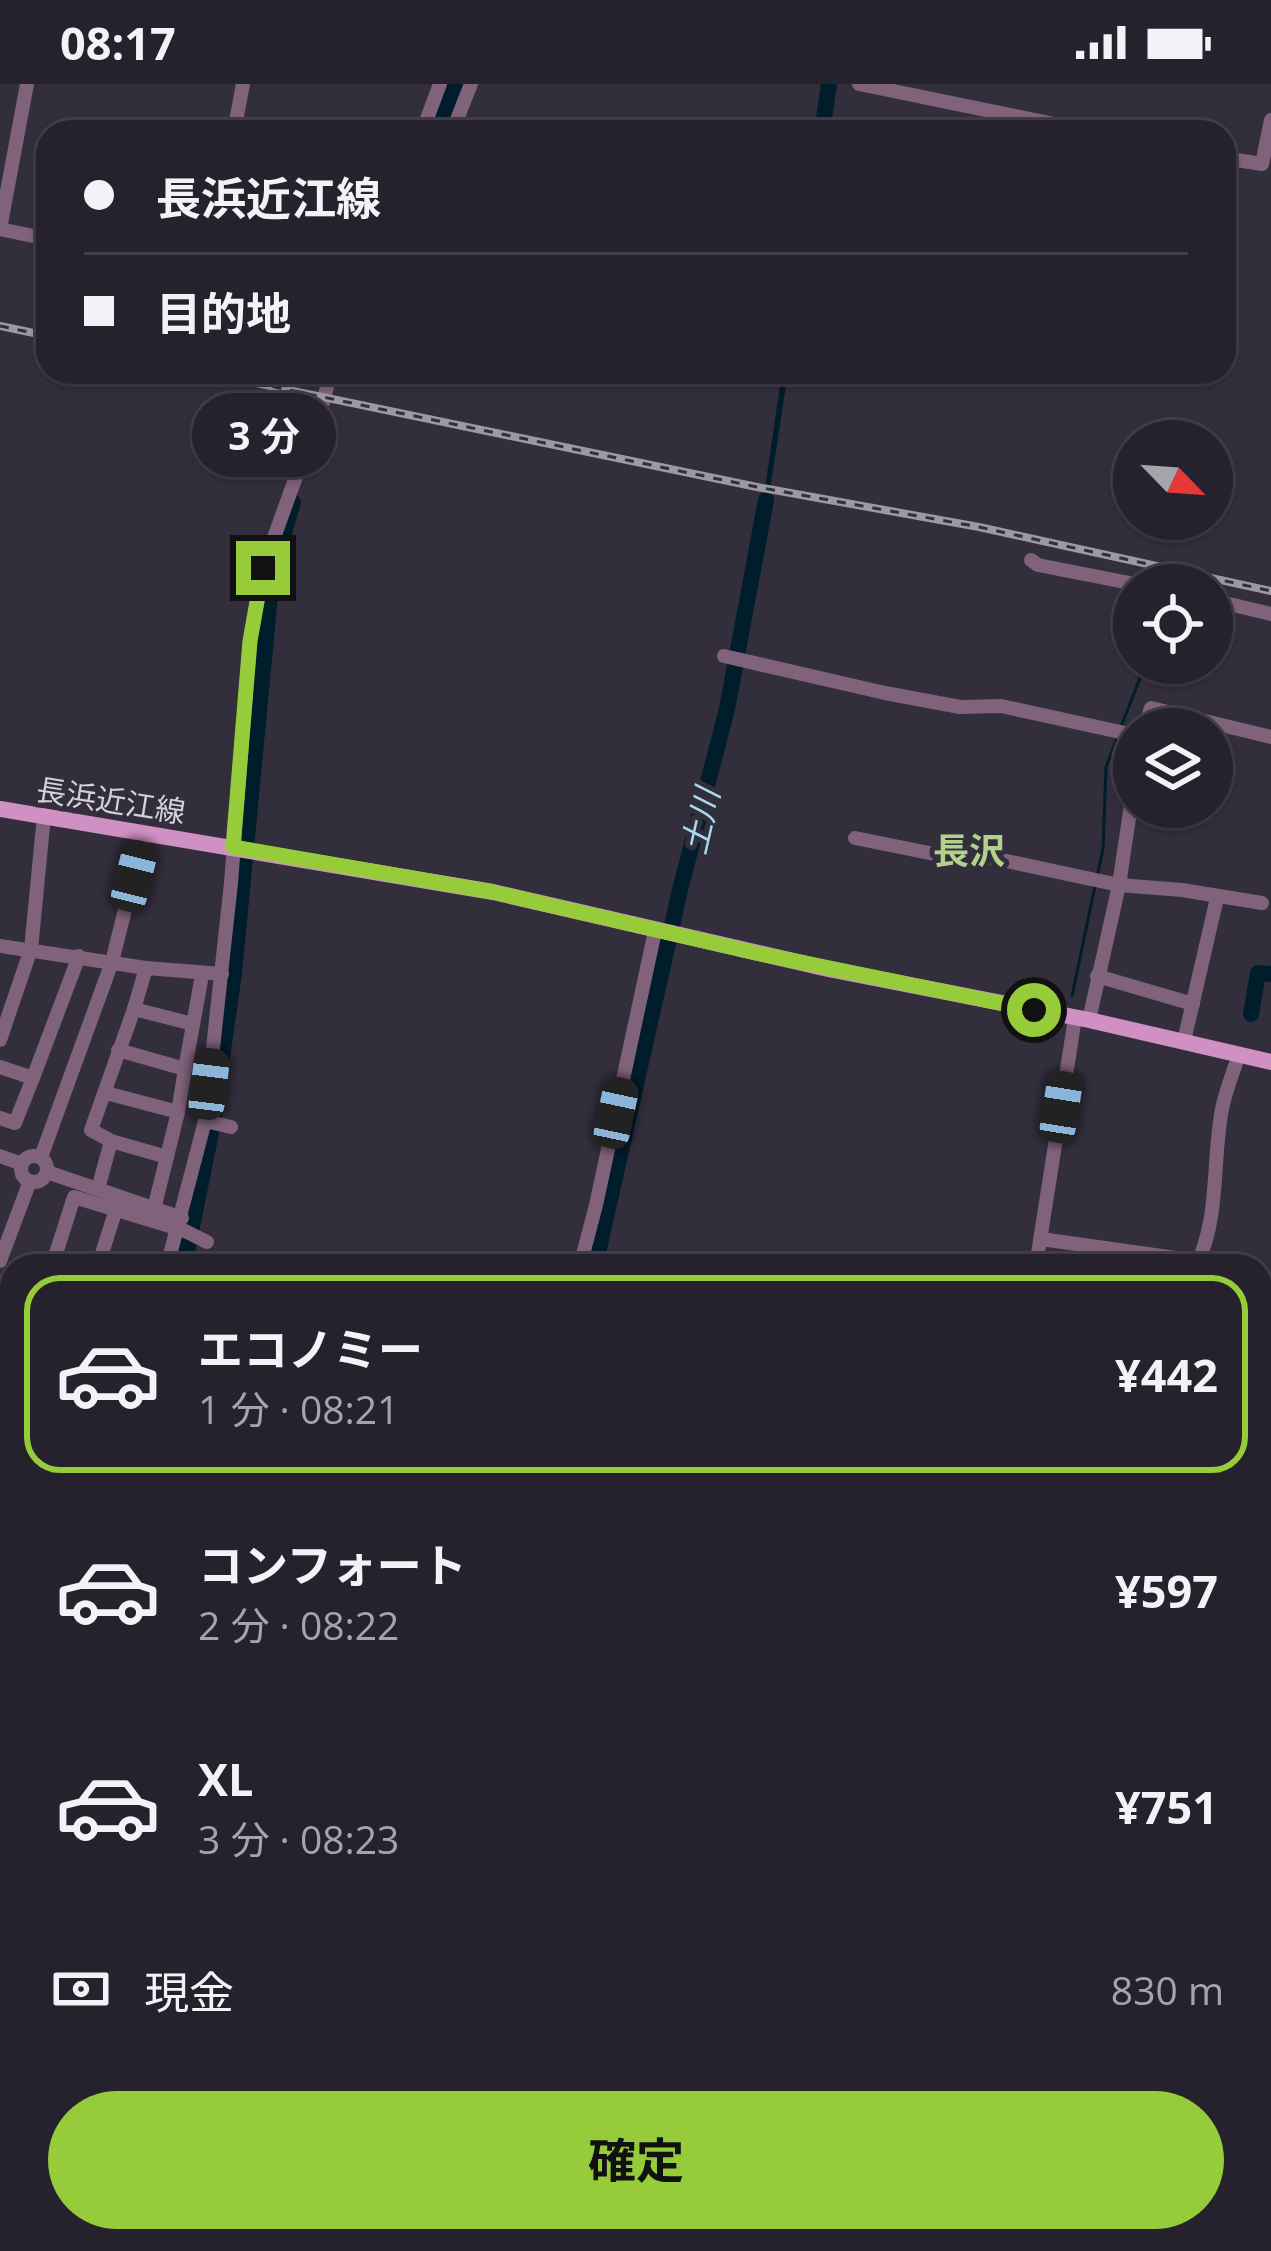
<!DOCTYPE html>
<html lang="ja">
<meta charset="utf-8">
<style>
body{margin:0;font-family:"Open Sans","Noto Sans JP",sans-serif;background:#2e2a35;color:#f1f3f6;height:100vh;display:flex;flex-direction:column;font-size:45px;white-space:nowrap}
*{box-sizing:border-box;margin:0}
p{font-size:39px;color:#a4a4aa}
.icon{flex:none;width:66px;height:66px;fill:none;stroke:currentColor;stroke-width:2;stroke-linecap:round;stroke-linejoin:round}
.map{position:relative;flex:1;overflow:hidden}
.drawer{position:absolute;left:0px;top:1170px;width:1272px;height:999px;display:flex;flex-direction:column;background:#26222d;border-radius:36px 36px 0 0;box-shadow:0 3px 9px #0004,0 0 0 3px #423f49}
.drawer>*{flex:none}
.hud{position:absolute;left:36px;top:36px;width:1200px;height:264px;border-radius:36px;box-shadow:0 3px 9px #0004,0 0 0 3px #423f49;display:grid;align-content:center;height:264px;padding:0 48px;background:#26222d}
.needle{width:78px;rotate:115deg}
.tools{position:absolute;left:1113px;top:336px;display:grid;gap:24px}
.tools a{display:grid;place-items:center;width:120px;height:120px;border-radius:50%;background:#26222d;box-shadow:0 3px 9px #0004,0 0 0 3px #423f49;font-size:60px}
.end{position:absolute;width:54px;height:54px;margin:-27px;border:15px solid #96cc3a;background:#111;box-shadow:0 0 0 6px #111}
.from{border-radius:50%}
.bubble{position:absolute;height:84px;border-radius:42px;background:#26222d;box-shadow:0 3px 9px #0004,0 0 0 3px #423f49;font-size:39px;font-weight:700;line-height:84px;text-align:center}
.car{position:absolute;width:36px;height:72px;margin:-36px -18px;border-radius:15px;box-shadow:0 0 9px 3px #0007;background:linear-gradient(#222 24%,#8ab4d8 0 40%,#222 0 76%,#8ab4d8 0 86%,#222 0)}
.hud b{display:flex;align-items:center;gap:42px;height:114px;font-size:45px}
.hud b+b{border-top:3px solid #423f49}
.hud i{width:30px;height:30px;background:#f1f3f6}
ul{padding:21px 0 0;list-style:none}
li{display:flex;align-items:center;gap:36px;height:198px;margin:0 24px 18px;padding:0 24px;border:6px solid transparent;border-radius:36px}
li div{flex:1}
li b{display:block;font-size:45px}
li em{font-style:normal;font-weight:700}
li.current{border-color:#96cc3a}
li>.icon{width:108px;height:108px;stroke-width:1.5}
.pay{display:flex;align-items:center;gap:30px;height:132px;padding:0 48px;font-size:45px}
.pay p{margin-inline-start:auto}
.button{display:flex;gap:24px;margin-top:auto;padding:24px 48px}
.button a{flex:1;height:138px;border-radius:72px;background:#96cc3a;color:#111;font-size:48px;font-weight:700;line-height:138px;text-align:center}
.status{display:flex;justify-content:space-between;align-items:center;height:84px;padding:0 60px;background:#26222d;direction:ltr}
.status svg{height:33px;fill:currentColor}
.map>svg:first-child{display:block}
</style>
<div class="status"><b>08:17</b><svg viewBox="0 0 49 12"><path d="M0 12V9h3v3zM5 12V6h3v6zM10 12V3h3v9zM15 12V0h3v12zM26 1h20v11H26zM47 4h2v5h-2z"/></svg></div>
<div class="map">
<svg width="1271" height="2167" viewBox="0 0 1271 2167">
<rect width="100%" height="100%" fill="#322e3c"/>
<path fill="#001d2b" d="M782,288H788L765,439L760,438Z"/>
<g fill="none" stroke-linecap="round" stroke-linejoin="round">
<g stroke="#001d2b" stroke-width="3">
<path d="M1122,640L1146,579"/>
<path d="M1097,793L1103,765L1106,683L1117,655"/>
<path d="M1072,912L1095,802"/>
<path d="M1260,1601L1271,1551"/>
<path d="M246,2167L247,2157"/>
<path d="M850,2167L852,2157"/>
<path d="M1146,2167L1148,2157"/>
</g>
<g stroke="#001d2b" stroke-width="16">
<path d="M438,48L455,0"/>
<path d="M822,48L829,0"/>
<path d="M1251,930L1258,889L1271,890"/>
<path d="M184,1182L212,1044L234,889L272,491L293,418"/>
<path d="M595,1182L680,806L727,625L766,416"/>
<path d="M0,1488L12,1474"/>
<path d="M528,2167L529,2157"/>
</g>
<g stroke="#81627b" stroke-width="14">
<path d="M859,0L1093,48"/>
<path d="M234,48L243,0"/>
<path d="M422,48L440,0"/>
<path d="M452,48L471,0"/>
<path d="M1224,74L1262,80L1271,36"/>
<path d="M0,145L27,0"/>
<path d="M0,145L48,155"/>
<path d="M1031,476L1038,481L1140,501"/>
<path d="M1212,516L1271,530"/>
<path d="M724,572L885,609L960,623L1001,622L1134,651"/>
<path d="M1144,645L1151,624L1271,653"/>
<path d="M855,754L969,777L974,770L1119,801L1182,806L1262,819"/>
<path d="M0,862L146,884L222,890"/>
<path d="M1097,892L1193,920"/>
<path d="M134,925L193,940"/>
<path d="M1089,936L1119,801L1134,701"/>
<path d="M0,956L31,865L44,732"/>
<path d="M1184,957L1217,814"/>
<path d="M0,983L33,994L79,872"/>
<path d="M185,985L202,891"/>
<path d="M106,1009L178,1028L185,985L118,966"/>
<path d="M0,1034L15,1039L33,994"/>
<path d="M205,1037L231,1043"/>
<path d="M111,1057L167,1073"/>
<path d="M0,1072L22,1080"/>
<circle cx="34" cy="1085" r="13"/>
<path d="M41,1073L112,878L144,749"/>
<path d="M47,1088L182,1134"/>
<path d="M98,1105L111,1057L91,1046L134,925L146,884"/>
<path d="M154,1125L178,1028"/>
<path d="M1041,1155L1197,1177"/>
<path d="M0,1177L30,1097"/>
<path d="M52,1182L74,1113L183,1146L207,1158"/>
<path d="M98,1182L116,1125"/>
<path d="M167,1182L205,1037L231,799L250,557L263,484L323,318L331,288"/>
<path d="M580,1182L596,1121L655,847"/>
<path d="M1036,1182L1075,934"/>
<path d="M1196,1182C1220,1134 1212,1077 1222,1025C1226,1006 1233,988 1239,971"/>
<path d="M0,1230L12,1233"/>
<path d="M12,1285L3,1304L12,1308"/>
<path d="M0,1500L12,1487"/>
<path d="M0,1917L12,1904"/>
</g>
<path stroke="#d090c4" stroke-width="16" d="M0,725L493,808L828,885L1089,936L1271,978"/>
<g stroke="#efa3e1" stroke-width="18">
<path d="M0,1365L12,1370"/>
<path d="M0,1380L12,1386"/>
<path d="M1260,1678L1271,1682"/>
<path d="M1260,1694L1271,1698"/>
</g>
<defs>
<g id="rail">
<path d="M0,242L48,252"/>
<path d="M202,288L757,403L979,443L1271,507"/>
</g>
</defs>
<use href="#rail" stroke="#9c99a4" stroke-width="8"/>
<use href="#rail" stroke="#322e3c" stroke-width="3" stroke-dasharray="9" stroke-linecap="butt"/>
</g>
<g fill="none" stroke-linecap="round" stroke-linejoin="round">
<path stroke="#96cc3a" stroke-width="15" d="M263,484L250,557L233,763L493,808L756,869L1034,926"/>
</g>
<g text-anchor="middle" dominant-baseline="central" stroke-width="10" stroke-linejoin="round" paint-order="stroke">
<g font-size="30" fill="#d4d1da" stroke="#322e3c">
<text transform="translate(111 716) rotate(9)">長浜近江線</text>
</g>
<g font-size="33" font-style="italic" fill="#a9d9f1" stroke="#322e3c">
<text transform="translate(700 737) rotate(-77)">土川</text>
</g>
<g font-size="36" font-weight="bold" fill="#b2d18b" stroke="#322e3c">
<text x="969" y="766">長沢</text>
</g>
</g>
</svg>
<div class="tools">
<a><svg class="needle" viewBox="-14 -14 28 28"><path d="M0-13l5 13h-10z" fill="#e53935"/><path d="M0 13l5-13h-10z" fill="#a4a4aa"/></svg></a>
<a><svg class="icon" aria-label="locate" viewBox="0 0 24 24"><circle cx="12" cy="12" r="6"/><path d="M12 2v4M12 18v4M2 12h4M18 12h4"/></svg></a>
<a><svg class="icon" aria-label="layers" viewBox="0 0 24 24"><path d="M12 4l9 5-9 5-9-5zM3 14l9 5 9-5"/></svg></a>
</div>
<i class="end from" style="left:1034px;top:926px"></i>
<i class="end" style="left:263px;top:484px"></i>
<div class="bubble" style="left:192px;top:309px;width:144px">3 分</div>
<i class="car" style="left:134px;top:792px;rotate:14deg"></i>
<i class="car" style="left:209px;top:1000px;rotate:7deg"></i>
<i class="car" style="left:1061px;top:1023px;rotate:9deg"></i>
<i class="car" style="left:616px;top:1029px;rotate:12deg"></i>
<div class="hud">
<b><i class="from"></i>長浜近江線</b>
<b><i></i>目的地</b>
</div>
<section class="drawer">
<ul>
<li class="current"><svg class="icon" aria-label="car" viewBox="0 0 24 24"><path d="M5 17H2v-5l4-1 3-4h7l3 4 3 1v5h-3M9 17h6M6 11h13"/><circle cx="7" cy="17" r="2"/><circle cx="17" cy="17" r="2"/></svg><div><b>エコノミー</b><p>1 分 · 08:21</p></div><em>¥442</em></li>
<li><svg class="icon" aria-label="car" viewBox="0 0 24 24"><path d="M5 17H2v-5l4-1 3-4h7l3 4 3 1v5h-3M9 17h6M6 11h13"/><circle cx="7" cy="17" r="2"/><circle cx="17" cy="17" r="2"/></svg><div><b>コンフォート</b><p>2 分 · 08:22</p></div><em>¥597</em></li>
<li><svg class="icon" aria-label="car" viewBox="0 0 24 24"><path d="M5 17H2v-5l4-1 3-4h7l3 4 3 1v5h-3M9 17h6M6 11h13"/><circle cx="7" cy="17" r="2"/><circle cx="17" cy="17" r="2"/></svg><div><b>XL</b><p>3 分 · 08:23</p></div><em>¥751</em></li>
</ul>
<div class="pay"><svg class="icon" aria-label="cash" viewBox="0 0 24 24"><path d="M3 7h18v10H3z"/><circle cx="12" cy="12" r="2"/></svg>現金<p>830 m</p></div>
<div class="button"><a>確定</a></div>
</section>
</div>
